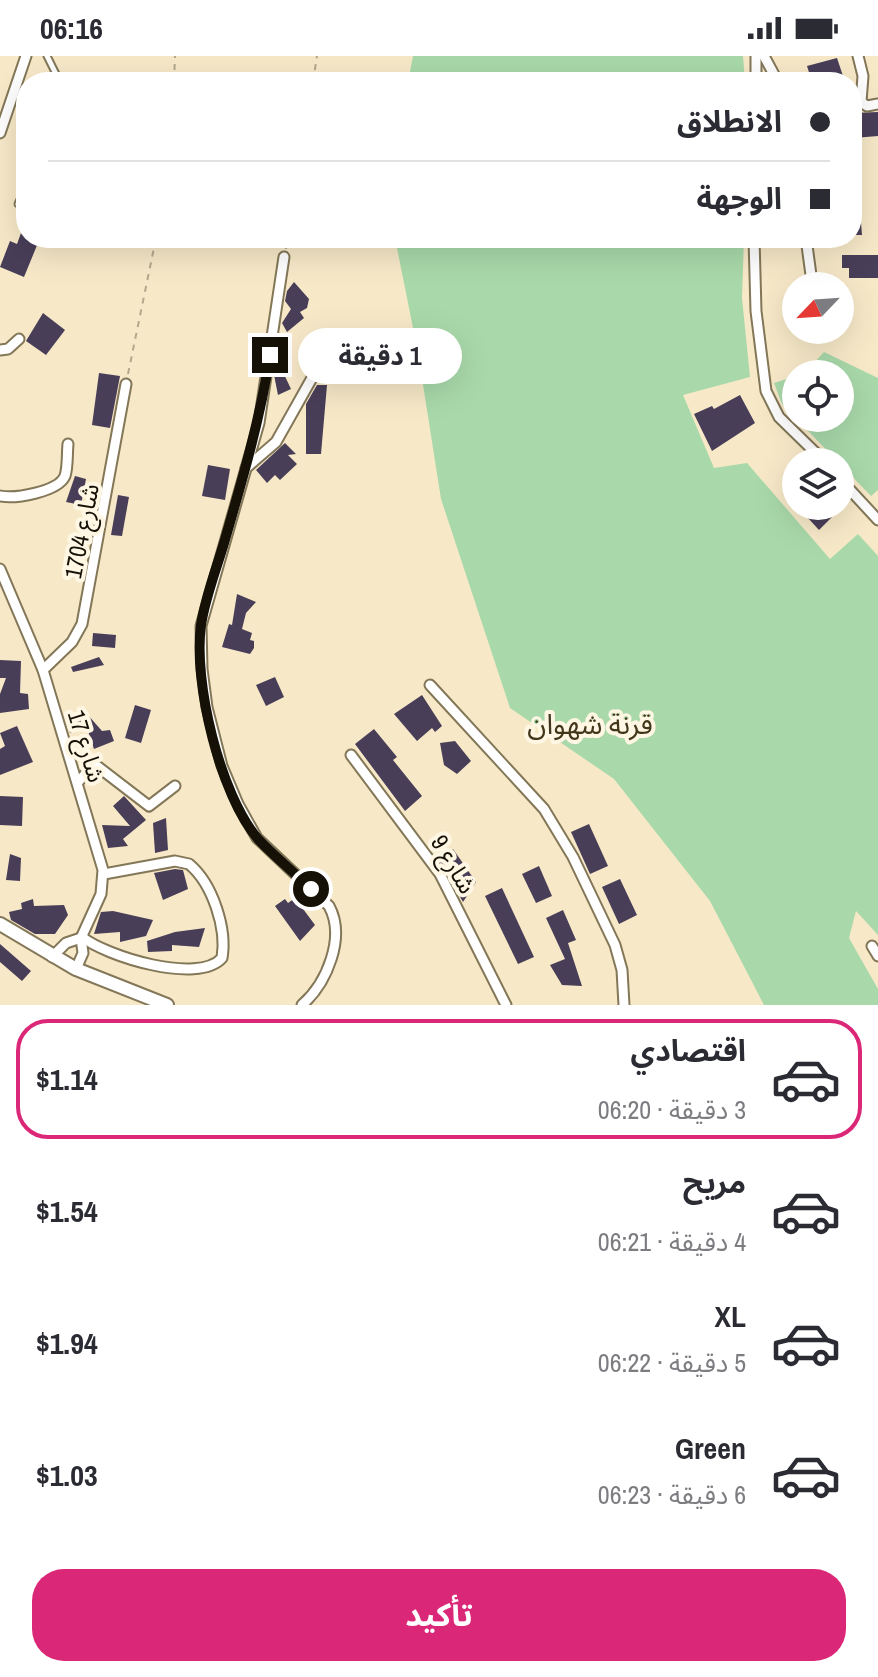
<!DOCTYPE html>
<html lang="ar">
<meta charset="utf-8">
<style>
body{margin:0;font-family:"Archivo Narrow","Noto Sans Arabic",sans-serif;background:#f7f7f7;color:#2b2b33;direction:rtl;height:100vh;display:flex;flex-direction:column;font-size:30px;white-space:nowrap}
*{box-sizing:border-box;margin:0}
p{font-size:26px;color:#7c7c81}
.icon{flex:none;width:44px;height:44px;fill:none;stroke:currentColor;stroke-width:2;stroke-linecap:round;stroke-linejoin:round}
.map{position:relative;height:949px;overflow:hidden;direction:ltr}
.panel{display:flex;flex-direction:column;background:#fff;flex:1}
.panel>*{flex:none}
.top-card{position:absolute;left:16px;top:16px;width:846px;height:176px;border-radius:32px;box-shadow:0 8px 32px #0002;direction:rtl;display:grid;align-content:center;height:176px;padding:0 32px;background:#fff}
.needle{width:52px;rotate:245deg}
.controls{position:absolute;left:782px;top:216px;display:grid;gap:16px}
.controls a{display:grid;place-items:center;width:72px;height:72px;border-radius:50%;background:#fff;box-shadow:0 8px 32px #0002;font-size:40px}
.end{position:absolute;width:36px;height:36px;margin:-18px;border:10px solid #151106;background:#fff;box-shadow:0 0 0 4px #fff}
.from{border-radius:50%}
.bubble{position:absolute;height:56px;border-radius:28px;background:#fff;box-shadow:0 8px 32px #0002;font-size:26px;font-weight:700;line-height:56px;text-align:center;direction:rtl}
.top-card b{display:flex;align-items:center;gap:28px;height:76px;font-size:30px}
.top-card b+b{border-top:2px solid #e1e1e2}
.top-card i{width:20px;height:20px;background:#2b2b33}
ul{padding:14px 0 0;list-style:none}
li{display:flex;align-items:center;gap:24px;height:120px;margin:0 16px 12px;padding:0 16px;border:4px solid transparent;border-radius:32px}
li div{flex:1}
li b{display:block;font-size:30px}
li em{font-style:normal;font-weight:700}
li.selected{border-color:#db2777}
li>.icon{width:72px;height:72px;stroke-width:1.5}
.button{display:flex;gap:16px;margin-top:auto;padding:16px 32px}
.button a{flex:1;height:92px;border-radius:32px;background:#db2777;color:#fff;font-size:32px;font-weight:700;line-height:92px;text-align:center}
.status{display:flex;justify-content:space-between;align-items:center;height:56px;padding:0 40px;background:#fff;direction:ltr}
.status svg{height:22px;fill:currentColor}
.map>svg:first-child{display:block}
</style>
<div class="status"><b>06:16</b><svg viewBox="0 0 49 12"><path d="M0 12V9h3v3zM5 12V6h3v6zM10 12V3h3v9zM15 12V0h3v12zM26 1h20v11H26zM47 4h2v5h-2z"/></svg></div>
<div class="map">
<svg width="878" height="949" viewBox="0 0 878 949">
<rect width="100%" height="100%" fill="#f7e9c8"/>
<g fill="#a9d9aa">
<path d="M413,0H743L745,26H408Z"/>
<path d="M395,182H744L742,242L750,321L683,339L714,412L747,407L830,503L858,478L878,500V879L856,855L849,882L878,933V949H764L710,845L614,723L510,652L441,443L418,297Z"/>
<path d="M824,296L878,322V434L871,440L782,348L774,327L796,320V362H840V318H804Z"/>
</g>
<g fill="#493e58">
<path d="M837,2L845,26H812L807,10Z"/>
<path d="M878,56V80L854,82L852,57Z"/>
<path d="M860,154L862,179H852V155Z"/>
<path d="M25,166L26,182H40L24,221L0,211L10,185L17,188Z"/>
<path d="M842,199H878V222H849V212H842Z"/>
<path d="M294,226L309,243L307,252L300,256L304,262L287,276L282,267L291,253L285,245L287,235Z"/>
<path d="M43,257L65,274L46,299L26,285Z"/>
<path d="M282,314L291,333L278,339L274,319Z"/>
<path d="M99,317L120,320L110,372L92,369Z"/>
<path d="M317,329H327L321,398H306V348Z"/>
<path d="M740,339L755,367L712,395L694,358L712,350L714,353Z"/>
<path d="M285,387L296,398L288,399L297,408L280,424L275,419L267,427L256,414Z"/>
<path d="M208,409L230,413L225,444L202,440Z"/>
<path d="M75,420L86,423L81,449L66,446Z"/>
<path d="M118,439L129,441L122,480L111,479Z"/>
<path d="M797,450H826L834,459L819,474Z"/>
<path d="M237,538L256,546L246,557L242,573L252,577L250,584L254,585V592L250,598L222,591L229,568L232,569Z"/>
<path d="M93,577L116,579L115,592L92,590Z"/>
<path d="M99,601L104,609L73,616L71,611Z"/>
<path d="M0,604L21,605L20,637L28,638L29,653L0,657V638L6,622H0Z"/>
<path d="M275,621L284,641L266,650L256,629Z"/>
<path d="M422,639L442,670L435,676L432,672L417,685L394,658Z"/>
<path d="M135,649L151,654L141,687L125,682Z"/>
<path d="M80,650L102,675L110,674L114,685L94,693L86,669L70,677L68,671L83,660Z"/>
<path d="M17,670L33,706L0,719V693L5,690L0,677Z"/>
<path d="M374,673L397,701L393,704L422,740L405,755L355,688Z"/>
<path d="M455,685L471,705L457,718L444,709L440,687Z"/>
<path d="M0,740L23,741L22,770L0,769Z"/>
<path d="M124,740L146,764L123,783L128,790L108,792L102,769L130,770L113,750Z"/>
<path d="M166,762L168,794L155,797L153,767Z"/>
<path d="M589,768L608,810L590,818L571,776Z"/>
<path d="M453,793L476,826L463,846L440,806Z"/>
<path d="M10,798L21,802L20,825L6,824Z"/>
<path d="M539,810L552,840L536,847L522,818Z"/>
<path d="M175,813L183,814L188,833L163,844L154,817Z"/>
<path d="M620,823L637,859L619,868L602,831Z"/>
<path d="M502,832L534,901L518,908L485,840Z"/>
<path d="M295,842L315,869L300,885L275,850L285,843L288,847Z"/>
<path d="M33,843L34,850L64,849L68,859L55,878H35L11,864L9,856L22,853L21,847Z"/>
<path d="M563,854L576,884L568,887L582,930L562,929L550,909L565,903L546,862Z"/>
<path d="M113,855L153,864L146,880L120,886V876L94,878L101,856Z"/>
<path d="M205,872L199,891L172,889V895L148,896L147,885L175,876Z"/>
<path d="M0,888L31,915L22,925L0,906Z"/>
</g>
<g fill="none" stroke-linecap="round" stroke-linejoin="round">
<defs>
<g id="service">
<path d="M47,0L60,26"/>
<path d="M18,148L26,130"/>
</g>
<g id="minor">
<path d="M756,0V26"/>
<path d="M764,0L778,26"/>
<path d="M858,0L863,20L861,46L867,50L878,48"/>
<path d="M0,77L26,0"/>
<path d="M754,182L756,255L766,335L779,361L825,406"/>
<path d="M806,182L811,219"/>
<path d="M284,201L259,367L201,570L202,613L207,651L222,710L238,748L257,782L329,850C346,881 327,927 302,949"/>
<path d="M0,294L8,293L19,283"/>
<path d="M246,412L276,386L321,306"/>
<path d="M840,423L878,464"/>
<path d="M0,440C15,443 58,436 65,420C68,411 67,397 68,388"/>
<path d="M0,513L43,614L103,814L101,838L81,882"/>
<path d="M43,614L72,586L82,568L126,328"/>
<path d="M430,629L544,753L573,801L615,889L622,914L624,949"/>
<path d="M351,699L440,818L506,949"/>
<path d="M78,726L88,715L97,710L149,750L175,730"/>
<path d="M82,881C106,900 198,929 222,902C227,873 213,828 189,808L175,805L104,818"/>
<path d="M872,890L878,900"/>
<path d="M52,901L66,887L81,882"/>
<path d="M76,913L83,897L81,882"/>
</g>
<path id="tertiary" d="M0,868L76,913L167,949"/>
</defs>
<use href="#service" stroke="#837758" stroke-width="9"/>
<use href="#minor" stroke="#837758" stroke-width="13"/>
<use href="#tertiary" stroke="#837758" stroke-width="16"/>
<g stroke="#b3a88d" stroke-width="2" stroke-dasharray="6 6" stroke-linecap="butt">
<path d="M174,26L175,0"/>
<path d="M313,26L317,0"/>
<path d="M286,193L287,182"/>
<path d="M128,318L156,182"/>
</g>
<use href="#service" stroke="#fff" stroke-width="5"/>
<use href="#minor" stroke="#fff" stroke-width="9"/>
<use href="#tertiary" stroke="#fff" stroke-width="12"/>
</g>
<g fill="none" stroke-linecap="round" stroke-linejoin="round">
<path stroke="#151106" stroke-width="10" d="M270,299C260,364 242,425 224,487C216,514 205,542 201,569C193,626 220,739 258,783C274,800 294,816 311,833"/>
</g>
<g text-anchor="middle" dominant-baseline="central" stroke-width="8" stroke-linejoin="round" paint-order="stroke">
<g font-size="24" fill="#151106" stroke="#fff7e3">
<text transform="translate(81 475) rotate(-79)">شارع 1704</text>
<text transform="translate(87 690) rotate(73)">شارع 17</text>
<text transform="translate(454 808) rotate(59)">شارع 9</text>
</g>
<g font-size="28" fill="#42371b" stroke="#fff7e3">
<text x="590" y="668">قرنة شهوان</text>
</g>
</g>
</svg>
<div class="controls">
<a><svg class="needle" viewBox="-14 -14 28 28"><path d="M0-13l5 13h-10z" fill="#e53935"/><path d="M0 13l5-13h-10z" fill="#7c7c81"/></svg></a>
<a><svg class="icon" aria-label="locate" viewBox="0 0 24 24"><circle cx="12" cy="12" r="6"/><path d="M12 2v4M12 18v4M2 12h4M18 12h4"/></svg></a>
<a><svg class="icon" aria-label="layers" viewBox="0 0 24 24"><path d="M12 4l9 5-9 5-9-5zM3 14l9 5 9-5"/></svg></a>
</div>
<i class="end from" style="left:311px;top:833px"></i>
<i class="end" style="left:270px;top:299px"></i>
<div class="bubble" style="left:298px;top:272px;width:164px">1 دقيقة</div>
<div class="top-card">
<b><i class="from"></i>الانطلاق</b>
<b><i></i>الوجهة</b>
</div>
</div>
<section class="panel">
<ul>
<li class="selected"><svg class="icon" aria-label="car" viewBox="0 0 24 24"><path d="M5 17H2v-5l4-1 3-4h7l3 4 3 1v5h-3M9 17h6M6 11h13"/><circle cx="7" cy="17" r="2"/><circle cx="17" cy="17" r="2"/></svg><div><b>اقتصادي</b><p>3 دقيقة · 06:20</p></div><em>$1.14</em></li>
<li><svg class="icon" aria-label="car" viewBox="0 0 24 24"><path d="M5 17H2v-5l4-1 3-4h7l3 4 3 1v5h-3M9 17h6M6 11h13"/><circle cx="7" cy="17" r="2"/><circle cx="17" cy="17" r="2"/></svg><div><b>مريح</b><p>4 دقيقة · 06:21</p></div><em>$1.54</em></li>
<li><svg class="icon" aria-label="car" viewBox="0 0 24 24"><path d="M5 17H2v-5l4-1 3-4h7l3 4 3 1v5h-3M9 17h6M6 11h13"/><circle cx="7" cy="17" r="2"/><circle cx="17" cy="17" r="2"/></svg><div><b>XL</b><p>5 دقيقة · 06:22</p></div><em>$1.94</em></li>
<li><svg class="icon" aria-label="car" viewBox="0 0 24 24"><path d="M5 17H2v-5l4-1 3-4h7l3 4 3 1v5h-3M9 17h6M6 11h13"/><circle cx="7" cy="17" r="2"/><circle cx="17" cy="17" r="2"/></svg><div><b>Green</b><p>6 دقيقة · 06:23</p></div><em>$1.03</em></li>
</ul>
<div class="button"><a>تأكيد</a></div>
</section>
